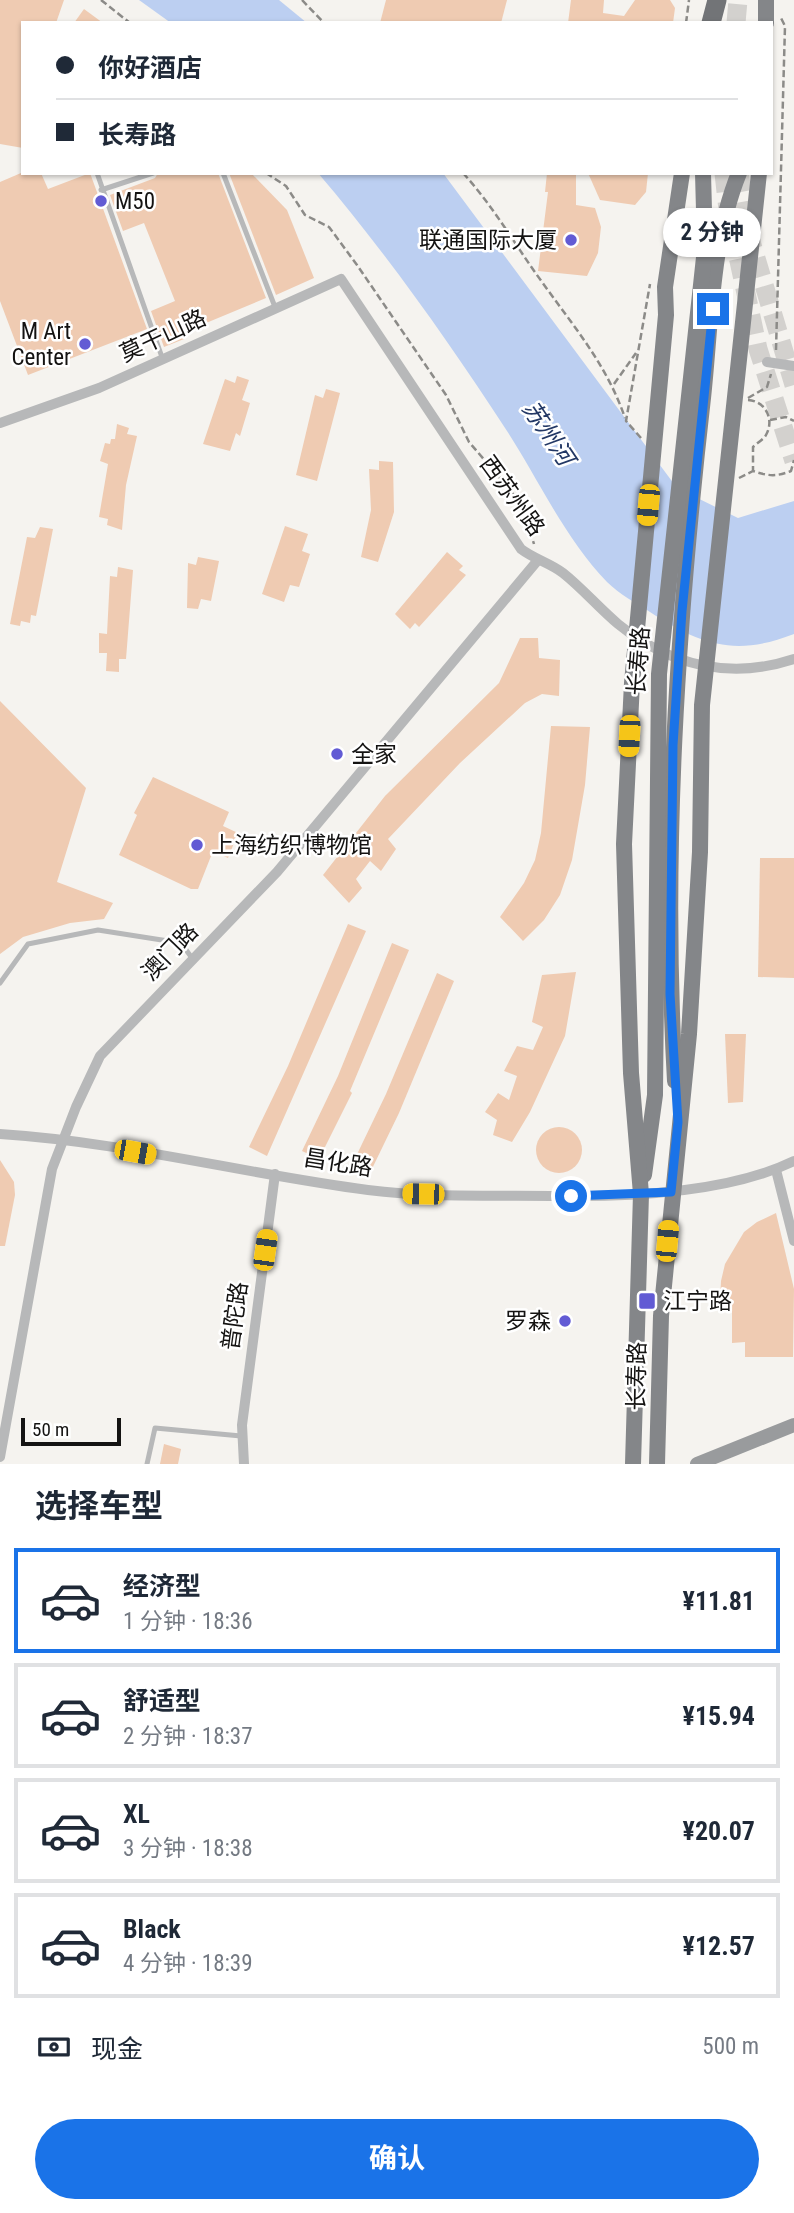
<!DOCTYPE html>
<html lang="zh">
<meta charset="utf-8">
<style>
body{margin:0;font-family:"Roboto Condensed","Noto Sans SC",sans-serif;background:#f2f2f3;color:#1f2937;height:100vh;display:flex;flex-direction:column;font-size:26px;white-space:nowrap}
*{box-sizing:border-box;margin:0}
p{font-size:23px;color:#747a83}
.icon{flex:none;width:38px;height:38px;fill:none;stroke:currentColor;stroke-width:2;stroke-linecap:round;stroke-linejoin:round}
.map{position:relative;height:1464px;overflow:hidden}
.panel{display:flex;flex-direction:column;background:#fff;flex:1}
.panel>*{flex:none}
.top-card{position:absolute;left:21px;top:21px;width:752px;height:154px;border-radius:0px;box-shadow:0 2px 5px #0004;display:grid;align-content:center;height:154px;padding:0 35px;background:#fff}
.scale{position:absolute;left:21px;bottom:18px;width:100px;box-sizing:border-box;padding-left:7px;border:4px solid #141312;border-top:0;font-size:19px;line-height:24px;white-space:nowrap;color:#141312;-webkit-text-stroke:5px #fff;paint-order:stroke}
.end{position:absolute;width:32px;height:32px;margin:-16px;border:9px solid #1a73e8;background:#fff;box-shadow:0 0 0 4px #fff}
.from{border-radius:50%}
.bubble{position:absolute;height:49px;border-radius:24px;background:#fff;box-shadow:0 2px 5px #0004;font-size:23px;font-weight:700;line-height:49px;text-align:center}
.car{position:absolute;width:21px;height:42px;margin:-21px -10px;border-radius:9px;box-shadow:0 0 5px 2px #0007;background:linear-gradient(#f5c518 24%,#345 0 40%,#f5c518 0 76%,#345 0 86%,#f5c518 0)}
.top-card b{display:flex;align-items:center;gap:24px;height:66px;font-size:26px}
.top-card b+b{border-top:2px solid #e0e1e3}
.top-card i{width:18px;height:18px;background:#1f2937}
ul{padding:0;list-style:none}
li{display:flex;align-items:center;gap:21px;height:105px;margin:0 14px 10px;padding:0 21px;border:4px solid #e0e1e3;border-radius:0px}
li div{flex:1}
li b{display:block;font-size:26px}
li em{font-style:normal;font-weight:700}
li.on{border-color:#1a73e8}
li>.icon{width:63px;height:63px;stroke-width:1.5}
h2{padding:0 35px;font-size:32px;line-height:84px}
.pay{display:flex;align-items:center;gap:18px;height:77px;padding:0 35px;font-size:26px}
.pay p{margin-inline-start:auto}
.action{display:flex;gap:14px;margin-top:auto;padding:14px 35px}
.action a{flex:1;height:80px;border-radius:42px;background:#1a73e8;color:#fff;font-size:28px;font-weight:700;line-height:80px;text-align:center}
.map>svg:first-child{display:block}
</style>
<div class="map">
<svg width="794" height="1464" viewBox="0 0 794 1464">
<rect width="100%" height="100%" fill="#f5f3ef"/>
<g fill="#bccff1">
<path d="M139,0H279L307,23H171Z"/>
<path d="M318,173H443L677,488L738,518L794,501V634C735,657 701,645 650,612C636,603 619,594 607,582C566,540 538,479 507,431C449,342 387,254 318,173Z"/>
</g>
<g fill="#efcbb2">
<path d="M0,0H64L56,23H23V148L0,144Z"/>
<path d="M386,0H507L501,23H380Z"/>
<path d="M571,0H604L603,13L624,16L635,0H670L675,8L673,23H568Z"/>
<path d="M84,9L103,23H74Z"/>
<path d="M21,173H41L48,189L90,173L147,329L28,375L0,301V182Z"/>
<path d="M158,173H218L266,298L182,333L184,339L164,347L151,311L175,301L144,223L123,231L110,195L155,178Z"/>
<path d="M229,173H251L287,210L314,278L276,295Z"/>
<path d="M547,173H576V205L595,208L601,227L598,253L587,276L538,271L548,192H545Z"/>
<path d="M588,173H648L646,192L635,205L600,200Z"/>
<path d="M237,376L249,380L242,400L250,403L240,436L236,433L230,451L203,444L225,379L235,383Z"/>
<path d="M326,389L340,393L317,481L296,475L315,395L323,398Z"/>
<path d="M117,424L129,428L127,434L137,436L126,485L122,530L107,525L108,519L99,517L108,464L100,461L105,443L110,444L111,439H115Z"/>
<path d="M379,461L393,462L394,512L378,562L361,557L371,510L369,469L379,470Z"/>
<path d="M285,526L308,534L302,551L310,554L299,587L290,585L284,602L262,594Z"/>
<path d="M40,527L53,529L36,616L31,615L30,623L21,621L20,626L10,624L27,537L35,538Z"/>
<path d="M447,552L463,566L459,570L466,575L419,627L415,623L410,629L395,614Z"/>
<path d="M198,557L219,561L211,601L201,599L198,609L187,608L188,563L196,565Z"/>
<path d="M118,567L133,570L126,659H119V672L106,671L107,653H99V633L107,634L110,576L117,577Z"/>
<path d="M520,638H538L539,658L560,660L559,696L542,694L525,703L460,763L388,839L396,849L381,871L370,861L356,879L362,888L349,903L323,875L385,796L499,683Z"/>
<path d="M0,701L86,788L57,882L113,903L104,919L70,923L23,937L0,954Z"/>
<path d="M551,726L590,727L585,785L572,860L560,895L544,920L523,941L500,917L524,883L535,860L541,833Z"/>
<path d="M153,777L229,812L223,826L238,833L228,858L213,851L198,889H191L119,855L137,815L134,813Z"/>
<path d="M760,858H794V978L758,977Z"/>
<path d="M348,924L366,931L267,1156L249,1147L288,1066Z"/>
<path d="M392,943L409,950L350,1091L352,1093L319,1159L302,1151L338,1076Z"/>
<path d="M576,972L565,1036L530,1112L512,1142L493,1135L497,1120L485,1112L498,1093L509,1100L517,1076L504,1071L517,1046L533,1050L543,1027L532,1022L542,975Z"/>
<path d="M437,973L454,981L399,1113L367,1179L349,1171L386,1094Z"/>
<path d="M725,1034H746L743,1102L728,1103Z"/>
<circle cx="559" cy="1150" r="23"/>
<path d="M0,1160L14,1182L15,1195L5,1246H0Z"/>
<path d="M776,1213L794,1289L793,1357H745V1342L732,1343V1299L720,1300L721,1281L725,1264L744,1232L757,1222Z"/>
<path d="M164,1444L181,1449L178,1464H160Z"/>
</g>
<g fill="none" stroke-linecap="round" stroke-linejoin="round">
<g stroke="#d3d1ce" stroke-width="19" stroke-dasharray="19 10" stroke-linecap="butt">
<path d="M736,23L738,0"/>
<path d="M724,173L728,210L758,349L794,461"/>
<path d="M739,173L752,245L794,385"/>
</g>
<g stroke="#8c8b88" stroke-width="2.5" stroke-dasharray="7 3.5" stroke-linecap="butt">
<path d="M101,0L130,23"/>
<path d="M302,0L324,23"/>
<path d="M686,23L689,0"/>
<path d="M266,173L286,186L305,215L329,227L357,265L446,395L469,442L512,492L526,518L534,544"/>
<path d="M463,173C494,207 515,245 542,282C574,327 607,365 625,418"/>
<path d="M776,350L785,26L781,18"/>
<path d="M614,384L636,353"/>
<path d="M748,398L767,387L771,374"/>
<path d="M748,400C765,401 775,419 766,435C764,439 757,443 753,447V471"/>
<path d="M770,420L786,417L794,421"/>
<path d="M641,438L626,421L650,284"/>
<path d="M739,478L753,471C768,476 776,477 791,471L794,460"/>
</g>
<g stroke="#b7b8b9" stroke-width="5">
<path d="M97,173L163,360"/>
<path d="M223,173L275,307"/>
<path d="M101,190L153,173"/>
<path d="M0,983L28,944L98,930L181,943L192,958"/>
<path d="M147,1464L155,1428L241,1436"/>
</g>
<g stroke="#b7b8b9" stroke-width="10">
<path d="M767,362L794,366"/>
<path d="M0,423L99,388L341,279L521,549C534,559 550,563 563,573C582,588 599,608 618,624C670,666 731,680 794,659"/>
<path d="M0,1134C124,1142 245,1174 368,1190C431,1198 496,1195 559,1196C632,1197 728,1193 794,1161"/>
<path d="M776,1170L794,1241"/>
<path d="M0,1457L52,1169L76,1107L100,1056L277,872L538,560"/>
<path d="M244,1464L242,1425L275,1174"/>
</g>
<path stroke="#999b9d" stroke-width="14" d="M697,1464L794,1425"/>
<g stroke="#848689" stroke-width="16">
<path d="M766,23V0"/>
<path d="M675,1081C662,853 677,625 703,398C711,324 711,242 739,173"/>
<path d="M644,1175L655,1095L659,674L705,248L703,173"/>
<path d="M633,1464L641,1194L631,1073L624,844L632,683L666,315L665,287L682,173"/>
<path d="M657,1464L661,1316L689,1034L700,852L702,705L759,173"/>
</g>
<path stroke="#727477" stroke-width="19" d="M711,23L717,0"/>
</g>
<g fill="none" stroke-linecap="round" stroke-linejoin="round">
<path stroke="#1a73e8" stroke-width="9" d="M571,1196L671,1192L678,1122L670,994L673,745L682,611L713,309"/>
</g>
<g fill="#625bd4" stroke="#fff" stroke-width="2.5">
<circle cx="101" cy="201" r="7"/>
<circle cx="571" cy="240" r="7"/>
<circle cx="85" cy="344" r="7"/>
<circle cx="337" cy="754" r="7"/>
<circle cx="197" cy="845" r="7"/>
<rect x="638" y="1292" width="18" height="18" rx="3.5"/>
<circle cx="565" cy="1321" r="7"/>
</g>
<g text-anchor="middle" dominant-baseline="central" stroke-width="5" stroke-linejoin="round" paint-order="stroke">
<g font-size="23" fill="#141312" stroke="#fff" text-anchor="start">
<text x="115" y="201">M50</text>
<text x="557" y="240" text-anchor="end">联通国际大厦</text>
<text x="71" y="331" text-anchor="end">M Art<tspan x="71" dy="26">Center</tspan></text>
<text x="351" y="754">全家</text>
<text x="211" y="845">上海纺织博物馆</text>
<text x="663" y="1301">江宁路</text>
<text x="551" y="1321" text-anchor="end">罗森</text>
</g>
<g font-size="23" fill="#141312" stroke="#fff">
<text transform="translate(163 336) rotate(-25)">莫干山路</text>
<text transform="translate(512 496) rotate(54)">西苏州路</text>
<text transform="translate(639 661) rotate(-86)">长寿路</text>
<text transform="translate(170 952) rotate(-46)">澳门路</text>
<text transform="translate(338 1163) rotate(9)">昌化路</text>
<text transform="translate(235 1316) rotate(-82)">普陀路</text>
<text transform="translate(637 1376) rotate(-89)">长寿路</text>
</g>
<g font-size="24" font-style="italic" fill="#233865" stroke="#fff">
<text transform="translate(548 433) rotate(56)">苏州河</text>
</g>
</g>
</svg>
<div class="scale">50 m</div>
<i class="end from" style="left:571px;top:1196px"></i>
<i class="end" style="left:713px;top:309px"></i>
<div class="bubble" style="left:663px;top:208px;width:98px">2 分钟</div>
<i class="car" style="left:648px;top:505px;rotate:185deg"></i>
<i class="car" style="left:629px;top:736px;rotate:183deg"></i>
<i class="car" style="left:135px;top:1152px;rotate:100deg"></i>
<i class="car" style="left:423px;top:1194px;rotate:271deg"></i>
<i class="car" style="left:667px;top:1241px;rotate:5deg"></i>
<i class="car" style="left:265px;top:1250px;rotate:8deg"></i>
<div class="top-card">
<b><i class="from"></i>你好酒店</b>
<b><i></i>长寿路</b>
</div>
</div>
<section class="panel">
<h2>选择车型</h2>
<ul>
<li class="on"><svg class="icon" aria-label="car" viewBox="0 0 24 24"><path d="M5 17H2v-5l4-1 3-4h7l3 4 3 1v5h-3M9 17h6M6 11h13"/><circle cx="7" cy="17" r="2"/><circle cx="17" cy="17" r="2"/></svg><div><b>经济型</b><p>1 分钟 · 18:36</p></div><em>¥11.81</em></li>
<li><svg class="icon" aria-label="car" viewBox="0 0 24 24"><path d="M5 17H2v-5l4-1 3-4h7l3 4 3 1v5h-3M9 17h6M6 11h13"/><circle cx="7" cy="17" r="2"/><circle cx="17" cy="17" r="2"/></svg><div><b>舒适型</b><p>2 分钟 · 18:37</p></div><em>¥15.94</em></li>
<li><svg class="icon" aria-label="car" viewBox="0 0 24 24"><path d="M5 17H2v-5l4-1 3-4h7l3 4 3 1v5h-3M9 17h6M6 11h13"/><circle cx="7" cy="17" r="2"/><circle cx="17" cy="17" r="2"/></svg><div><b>XL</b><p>3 分钟 · 18:38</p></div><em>¥20.07</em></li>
<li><svg class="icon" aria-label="car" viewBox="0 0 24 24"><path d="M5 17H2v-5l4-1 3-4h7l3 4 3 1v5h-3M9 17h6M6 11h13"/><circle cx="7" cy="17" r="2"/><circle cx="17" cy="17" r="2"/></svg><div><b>Black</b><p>4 分钟 · 18:39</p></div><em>¥12.57</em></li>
</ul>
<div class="pay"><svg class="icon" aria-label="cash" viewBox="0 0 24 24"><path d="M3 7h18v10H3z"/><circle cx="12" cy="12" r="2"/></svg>现金<p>500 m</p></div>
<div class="action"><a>确认</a></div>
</section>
